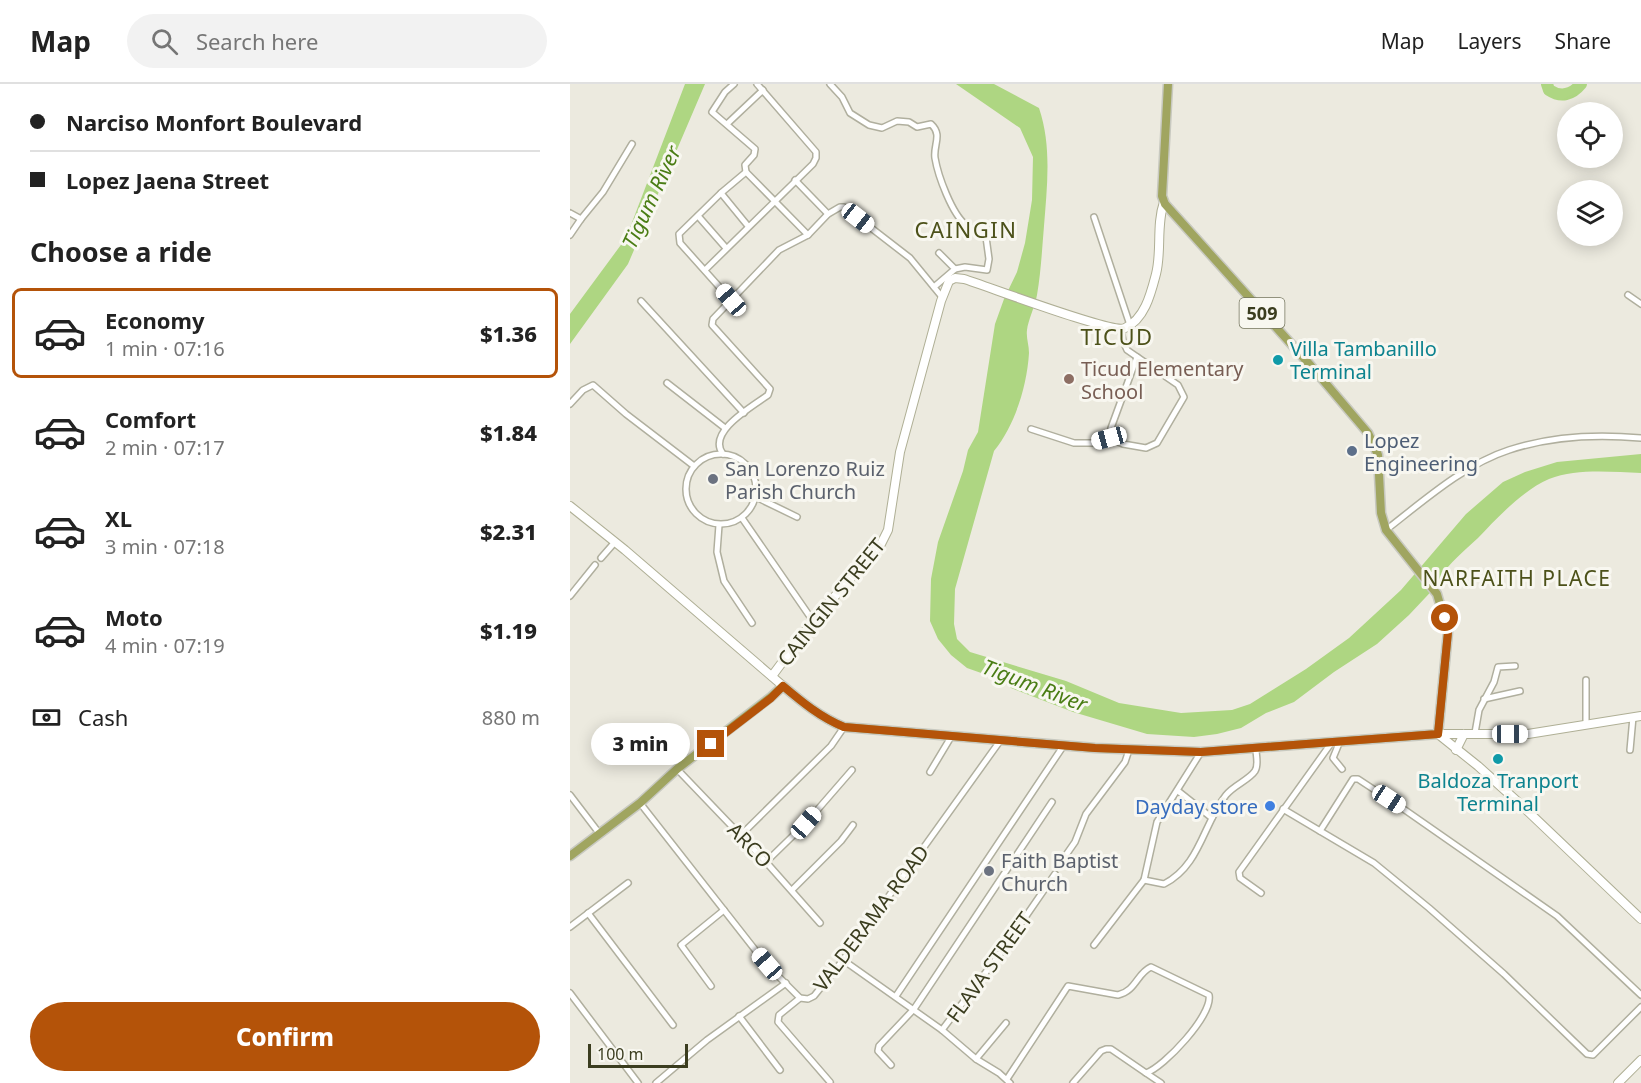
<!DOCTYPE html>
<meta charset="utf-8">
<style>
body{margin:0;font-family:"Noto Sans",sans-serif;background:#f2f2f2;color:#222;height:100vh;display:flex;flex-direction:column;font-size:22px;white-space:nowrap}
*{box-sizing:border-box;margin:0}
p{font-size:20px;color:#767676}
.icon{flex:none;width:33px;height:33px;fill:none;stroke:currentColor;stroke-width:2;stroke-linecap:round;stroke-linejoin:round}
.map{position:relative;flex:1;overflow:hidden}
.side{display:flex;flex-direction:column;background:#fff;width:570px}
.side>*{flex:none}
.top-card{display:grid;align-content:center;height:132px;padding:0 30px;background:#fff}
.controls{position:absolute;left:987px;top:18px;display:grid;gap:12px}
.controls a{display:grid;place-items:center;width:66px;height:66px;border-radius:50%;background:#fff;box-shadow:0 3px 15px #0003;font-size:30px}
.scale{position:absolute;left:18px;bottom:15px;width:100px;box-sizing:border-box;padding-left:6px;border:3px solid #3b3d1f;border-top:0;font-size:16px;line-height:21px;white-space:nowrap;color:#3b3d1f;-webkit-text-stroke:4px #f8f7f0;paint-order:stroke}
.end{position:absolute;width:27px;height:27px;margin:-14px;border:8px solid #b45309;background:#fff;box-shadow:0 0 0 3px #fff}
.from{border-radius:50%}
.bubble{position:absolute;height:42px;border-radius:21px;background:#fff;box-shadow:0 3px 15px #0003;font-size:20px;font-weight:800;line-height:42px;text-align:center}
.car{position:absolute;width:18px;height:36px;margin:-18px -9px;border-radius:8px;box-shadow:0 0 4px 2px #0007;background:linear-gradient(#fff 24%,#345 0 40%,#fff 0 76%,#345 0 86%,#fff 0)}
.top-card b{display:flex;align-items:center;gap:21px;height:57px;font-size:22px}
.top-card b+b{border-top:2px solid #e0e0e0}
.top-card i{width:15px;height:15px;background:#222}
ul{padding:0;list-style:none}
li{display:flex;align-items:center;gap:18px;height:90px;margin:0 12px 9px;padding:0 18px;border:3px solid transparent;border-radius:9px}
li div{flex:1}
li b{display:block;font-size:22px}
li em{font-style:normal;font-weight:800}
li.on{border-color:#b45309}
li>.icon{width:54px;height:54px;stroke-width:1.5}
h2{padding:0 30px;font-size:27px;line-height:72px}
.pay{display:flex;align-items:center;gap:15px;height:66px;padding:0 30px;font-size:22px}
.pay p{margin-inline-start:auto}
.primary-button{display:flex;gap:12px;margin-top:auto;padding:12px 30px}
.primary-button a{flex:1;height:69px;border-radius:36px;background:#b45309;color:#fff;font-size:24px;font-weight:800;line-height:69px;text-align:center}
header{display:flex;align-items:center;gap:36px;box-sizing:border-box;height:84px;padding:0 30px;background:#fff;border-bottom:2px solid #e0e0e0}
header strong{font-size:28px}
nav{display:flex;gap:33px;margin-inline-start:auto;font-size:21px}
.search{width:420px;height:54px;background:#f2f2f2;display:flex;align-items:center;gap:15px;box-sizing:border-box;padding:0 21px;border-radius:33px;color:#767676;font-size:22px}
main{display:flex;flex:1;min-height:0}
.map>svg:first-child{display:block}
</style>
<header>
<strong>Map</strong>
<div class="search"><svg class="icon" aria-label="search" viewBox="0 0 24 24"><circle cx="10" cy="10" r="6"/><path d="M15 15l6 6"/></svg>Search here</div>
<nav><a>Map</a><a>Layers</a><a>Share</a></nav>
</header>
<main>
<section class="side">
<div class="top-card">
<b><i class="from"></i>Narciso Monfort Boulevard</b>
<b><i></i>Lopez Jaena Street</b>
</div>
<h2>Choose a ride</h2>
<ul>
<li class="on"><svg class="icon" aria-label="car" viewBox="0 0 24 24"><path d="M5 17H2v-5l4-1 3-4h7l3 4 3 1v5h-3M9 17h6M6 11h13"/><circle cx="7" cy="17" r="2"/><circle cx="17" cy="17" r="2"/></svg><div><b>Economy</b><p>1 min · 07:16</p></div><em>$1.36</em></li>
<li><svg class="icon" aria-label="car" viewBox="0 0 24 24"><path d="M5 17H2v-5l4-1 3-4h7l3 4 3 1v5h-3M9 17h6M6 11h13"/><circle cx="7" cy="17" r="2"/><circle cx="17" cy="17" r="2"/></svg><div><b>Comfort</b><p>2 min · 07:17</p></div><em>$1.84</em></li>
<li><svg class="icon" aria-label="car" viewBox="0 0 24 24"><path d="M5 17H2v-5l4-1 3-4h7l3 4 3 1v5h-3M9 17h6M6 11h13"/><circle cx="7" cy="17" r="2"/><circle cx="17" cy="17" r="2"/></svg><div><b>XL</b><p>3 min · 07:18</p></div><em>$2.31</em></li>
<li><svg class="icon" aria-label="car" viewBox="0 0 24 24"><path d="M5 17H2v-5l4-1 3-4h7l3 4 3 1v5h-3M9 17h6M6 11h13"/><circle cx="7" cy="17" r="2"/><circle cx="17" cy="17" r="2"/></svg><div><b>Moto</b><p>4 min · 07:19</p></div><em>$1.19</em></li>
</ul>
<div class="pay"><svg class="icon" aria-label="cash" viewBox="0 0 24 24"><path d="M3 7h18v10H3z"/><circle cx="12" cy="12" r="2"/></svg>Cash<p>880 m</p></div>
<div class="primary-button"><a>Confirm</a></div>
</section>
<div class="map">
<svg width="1071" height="999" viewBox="0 0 1071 999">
<rect width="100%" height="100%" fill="#eceadf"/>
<g fill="#aed682">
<path d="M115,0H135L58,180L0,260V230L56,154Z"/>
<path d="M386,0H424L469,24C482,62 477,103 474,142C472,165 471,188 467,211C465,222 458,237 457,246C456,254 459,261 459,269C457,302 445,341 424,367L385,505L384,540L387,555L400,568L496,597L549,619L611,629L662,626L680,620L736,585L779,554L831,506L896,430L933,398L955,388L987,378L1071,370V389C1042,388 1007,384 979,395C953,406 927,434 908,454C894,467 880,478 870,494L871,497L839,531L807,560L764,588L724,618L696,629L671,644L647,650L624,653L577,650L503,628L441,604L431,596L397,584L381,571L368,555L360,537L361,495L368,458L393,387L398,366L408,348L425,240L434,215L447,188L455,159L462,116L463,73L450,44Z"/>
</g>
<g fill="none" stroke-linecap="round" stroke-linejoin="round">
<path stroke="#aed682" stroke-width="12" d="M977,0L979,6C991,14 1002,11 1011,0"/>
<defs>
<g id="street">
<path d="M164,0L155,8L142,28L185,65L184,71L175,81L176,88"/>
<path d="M260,0L272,13L280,29L299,41L312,44L327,37L339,38L347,43L361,40C373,51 363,61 365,74C368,92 382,130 396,141C402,146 410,149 416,153L419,175L417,186L395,183L385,185"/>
<path d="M157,40L193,6"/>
<path d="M225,96L258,130"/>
<path d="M151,109L178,142"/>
<path d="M0,129L11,135"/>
<path d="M128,132L156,164"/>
<path d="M524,133L560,241"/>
<path d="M0,151L11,135L33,108L62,60"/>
<path d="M135,186L243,80L246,74V68L187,0"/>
<path d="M364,203L385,185L369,169"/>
<path d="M1058,211L1071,220"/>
<path d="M161,216L110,159L109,150L151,109L176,88L238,151"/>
<path d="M71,217L174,329"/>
<path d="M97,299L155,344"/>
<path d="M0,320L13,306L23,301L56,330L124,382"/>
<path d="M461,345L504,359H524L539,354L553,360L576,364L587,359L614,313L608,301L557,266L553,257L551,246"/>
<path d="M539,354L541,344L567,273"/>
<circle cx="151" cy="405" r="35"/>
<path d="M153,370C136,348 183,322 198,311L200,305L142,241L143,235L209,166L238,151L258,130L270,123H274L340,174L372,213"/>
<path d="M186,413L227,433"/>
<path d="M172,434L243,537"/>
<path d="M149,441L147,468L154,497L182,539"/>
<path d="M816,446C852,418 895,380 939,366C981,352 1027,350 1071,354"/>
<path d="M31,474L45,458"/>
<path d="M0,512L25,481"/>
<path d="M1016,596V641"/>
<path d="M914,615L950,607"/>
<path d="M905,649L909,626L924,598L928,583L945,582"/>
<path d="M770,657L763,674L772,685"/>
<path d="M1060,666L1063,633"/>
<path d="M107,685L196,778L250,839"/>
<path d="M360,688L381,653"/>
<path d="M608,707L642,734"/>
<path d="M0,711L29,749"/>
<path d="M70,719L197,881L230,914L238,915L244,912L273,876L430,657"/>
<path d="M713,725L750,747"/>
<path d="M171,751L261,662L274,643"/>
<path d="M196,778L236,739L282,686"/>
<path d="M489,781L505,758L516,730L555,678L559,666"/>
<path d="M574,796L594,800C630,782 633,740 656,711C664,701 679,696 685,687C689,681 686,672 686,665"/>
<path d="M222,806L271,757L283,741"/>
<path d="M691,809L670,794L669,788L762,658"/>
<path d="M18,829L103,941"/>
<path d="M0,843L58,799"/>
<path d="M524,861L574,796L587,738L631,668"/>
<path d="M273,876L372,946L406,975L429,989L440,999"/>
<path d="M141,902L111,861L154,826"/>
<path d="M0,909L68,999"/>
<path d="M1071,911L987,832L835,726L788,695H783L750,747L804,779L859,824L934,890L1017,970L1023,971L1071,923"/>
<path d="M326,912L494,661"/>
<path d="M230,914L209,931L208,938L260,998"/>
<path d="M169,932L210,986"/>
<path d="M372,946L432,867L485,790"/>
<path d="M406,975L436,939"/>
<path d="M321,981L308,967L309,962L344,925L482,718"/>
<path d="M576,989L591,999"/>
<path d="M437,995L498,902L548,911C566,907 567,889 581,883L639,911C643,931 594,983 576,989L541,965H536L531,967L503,999"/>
<path d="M86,999L137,956L216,899"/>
</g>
<g id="secondary">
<path d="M0,422L55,466L213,602"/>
<path d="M202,592L243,537L311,460L318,446L330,368L371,217L379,197L385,194L394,195C417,202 542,250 555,244C575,235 581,209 586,190C592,167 586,141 594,118"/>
<path d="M868,650L908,682L948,718L1071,835"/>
<path d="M868,650H958L1071,632"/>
<path d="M886,666L894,650"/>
<path d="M1048,999L1071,976"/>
</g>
<path id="primary" d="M0,772L70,719L107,685L201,613L213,602C232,618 250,633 274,643L525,664L631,668L868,650L878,548L867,510L816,446L811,429L808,371L798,349L741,282L595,120L592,112L598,0"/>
</defs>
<use href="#street" stroke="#b0af9e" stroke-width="8"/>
<use href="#secondary" stroke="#afaf95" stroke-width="10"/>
<use href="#primary" stroke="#c8c9c0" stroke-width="11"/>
<use href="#street" stroke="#fff" stroke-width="5"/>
<use href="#secondary" stroke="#fff" stroke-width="8"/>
<use href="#primary" stroke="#a0a560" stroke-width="8"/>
</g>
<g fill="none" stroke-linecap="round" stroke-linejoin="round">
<path stroke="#b45309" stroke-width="8" d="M141,660L201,614L213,602C232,618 250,633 274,643L525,664L631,668L868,650L878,548L875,534"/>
</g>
<g fill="#0f9aa8" stroke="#f8f7f0" stroke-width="2">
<circle cx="708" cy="276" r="6"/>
<circle cx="928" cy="675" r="6"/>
</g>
<circle fill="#8d6e63" stroke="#f8f7f0" stroke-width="2" cx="499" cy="295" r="6"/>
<circle fill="#5c6f8a" stroke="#f8f7f0" stroke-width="2" cx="782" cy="367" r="6"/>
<g fill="#6b7280" stroke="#f8f7f0" stroke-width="2">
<circle cx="143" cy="395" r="6"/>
<circle cx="419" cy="787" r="6"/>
</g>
<circle fill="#3f7fe0" stroke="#f8f7f0" stroke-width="2" cx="700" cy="722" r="6"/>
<g text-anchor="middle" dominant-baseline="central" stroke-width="6" stroke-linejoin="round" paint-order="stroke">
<rect fill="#f8f7f0" stroke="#74755e" stroke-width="1.5" x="669.5" y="214" width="45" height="30" rx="4.5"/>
<g font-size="18" font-weight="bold" fill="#3b3d1f">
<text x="692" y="229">509</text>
</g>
<g font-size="20" fill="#0d838f" stroke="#f8f7f0" text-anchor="start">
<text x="720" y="264">Villa Tambanillo<tspan x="720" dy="23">Terminal</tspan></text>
<text x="928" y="696" text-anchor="middle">Baldoza Tranport<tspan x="928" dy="23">Terminal</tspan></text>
</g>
<g font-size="20" fill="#785e54" stroke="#f8f7f0" text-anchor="start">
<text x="511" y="284">Ticud Elementary<tspan x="511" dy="23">School</tspan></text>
</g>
<g font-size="20" fill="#4e5e75" stroke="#f8f7f0" text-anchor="start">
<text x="794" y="356">Lopez<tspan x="794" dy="23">Engineering</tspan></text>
</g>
<g font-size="20" fill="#5b616d" stroke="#f8f7f0" text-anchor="start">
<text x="155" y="384">San Lorenzo Ruiz<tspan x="155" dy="23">Parish Church</tspan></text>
<text x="431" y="776">Faith Baptist<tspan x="431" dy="23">Church</tspan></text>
</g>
<g font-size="20" fill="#3b3d1f" stroke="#f8f7f0">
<text transform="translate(261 518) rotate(-51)">CAINGIN STREET</text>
<text transform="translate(180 761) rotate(46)">ARCO</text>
<text transform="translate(301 834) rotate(-53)">VALDERAMA ROAD</text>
<text transform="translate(419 883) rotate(-54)">FLAVA STREET</text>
</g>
<g font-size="20" fill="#366cbe" stroke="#f8f7f0" text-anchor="end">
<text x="688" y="722">Dayday store</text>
</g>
<g font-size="21" font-style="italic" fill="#4a7d14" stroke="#f8f7f0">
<text transform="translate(81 113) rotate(-65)">Tigum River</text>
<text transform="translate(465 601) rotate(21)">Tigum River</text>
</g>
<g font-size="21" letter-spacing="1.5" fill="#4c5119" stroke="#f8f7f0">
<text x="947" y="494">NARFAITH PLACE</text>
</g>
<g font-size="22" letter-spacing="1.5" fill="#4c5119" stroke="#f8f7f0">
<text x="396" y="145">CAINGIN</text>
<text x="547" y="252">TICUD</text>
</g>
</g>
</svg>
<div class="controls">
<a><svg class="icon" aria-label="locate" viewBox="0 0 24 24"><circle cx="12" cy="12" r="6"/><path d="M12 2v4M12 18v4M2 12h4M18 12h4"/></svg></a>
<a><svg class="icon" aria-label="layers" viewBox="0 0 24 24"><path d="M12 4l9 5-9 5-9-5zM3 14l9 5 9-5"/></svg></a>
</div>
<div class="scale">100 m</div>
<i class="end from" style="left:875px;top:534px"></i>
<i class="end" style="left:141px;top:660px"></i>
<div class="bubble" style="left:21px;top:639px;width:99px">3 min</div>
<i class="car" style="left:288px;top:134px;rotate:128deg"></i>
<i class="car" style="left:161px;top:216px;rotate:319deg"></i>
<i class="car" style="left:539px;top:354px;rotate:255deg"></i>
<i class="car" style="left:940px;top:650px;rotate:90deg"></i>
<i class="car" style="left:819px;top:715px;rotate:123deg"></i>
<i class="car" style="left:236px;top:739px;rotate:41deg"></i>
<i class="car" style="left:197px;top:880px;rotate:319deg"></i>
</div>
</main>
